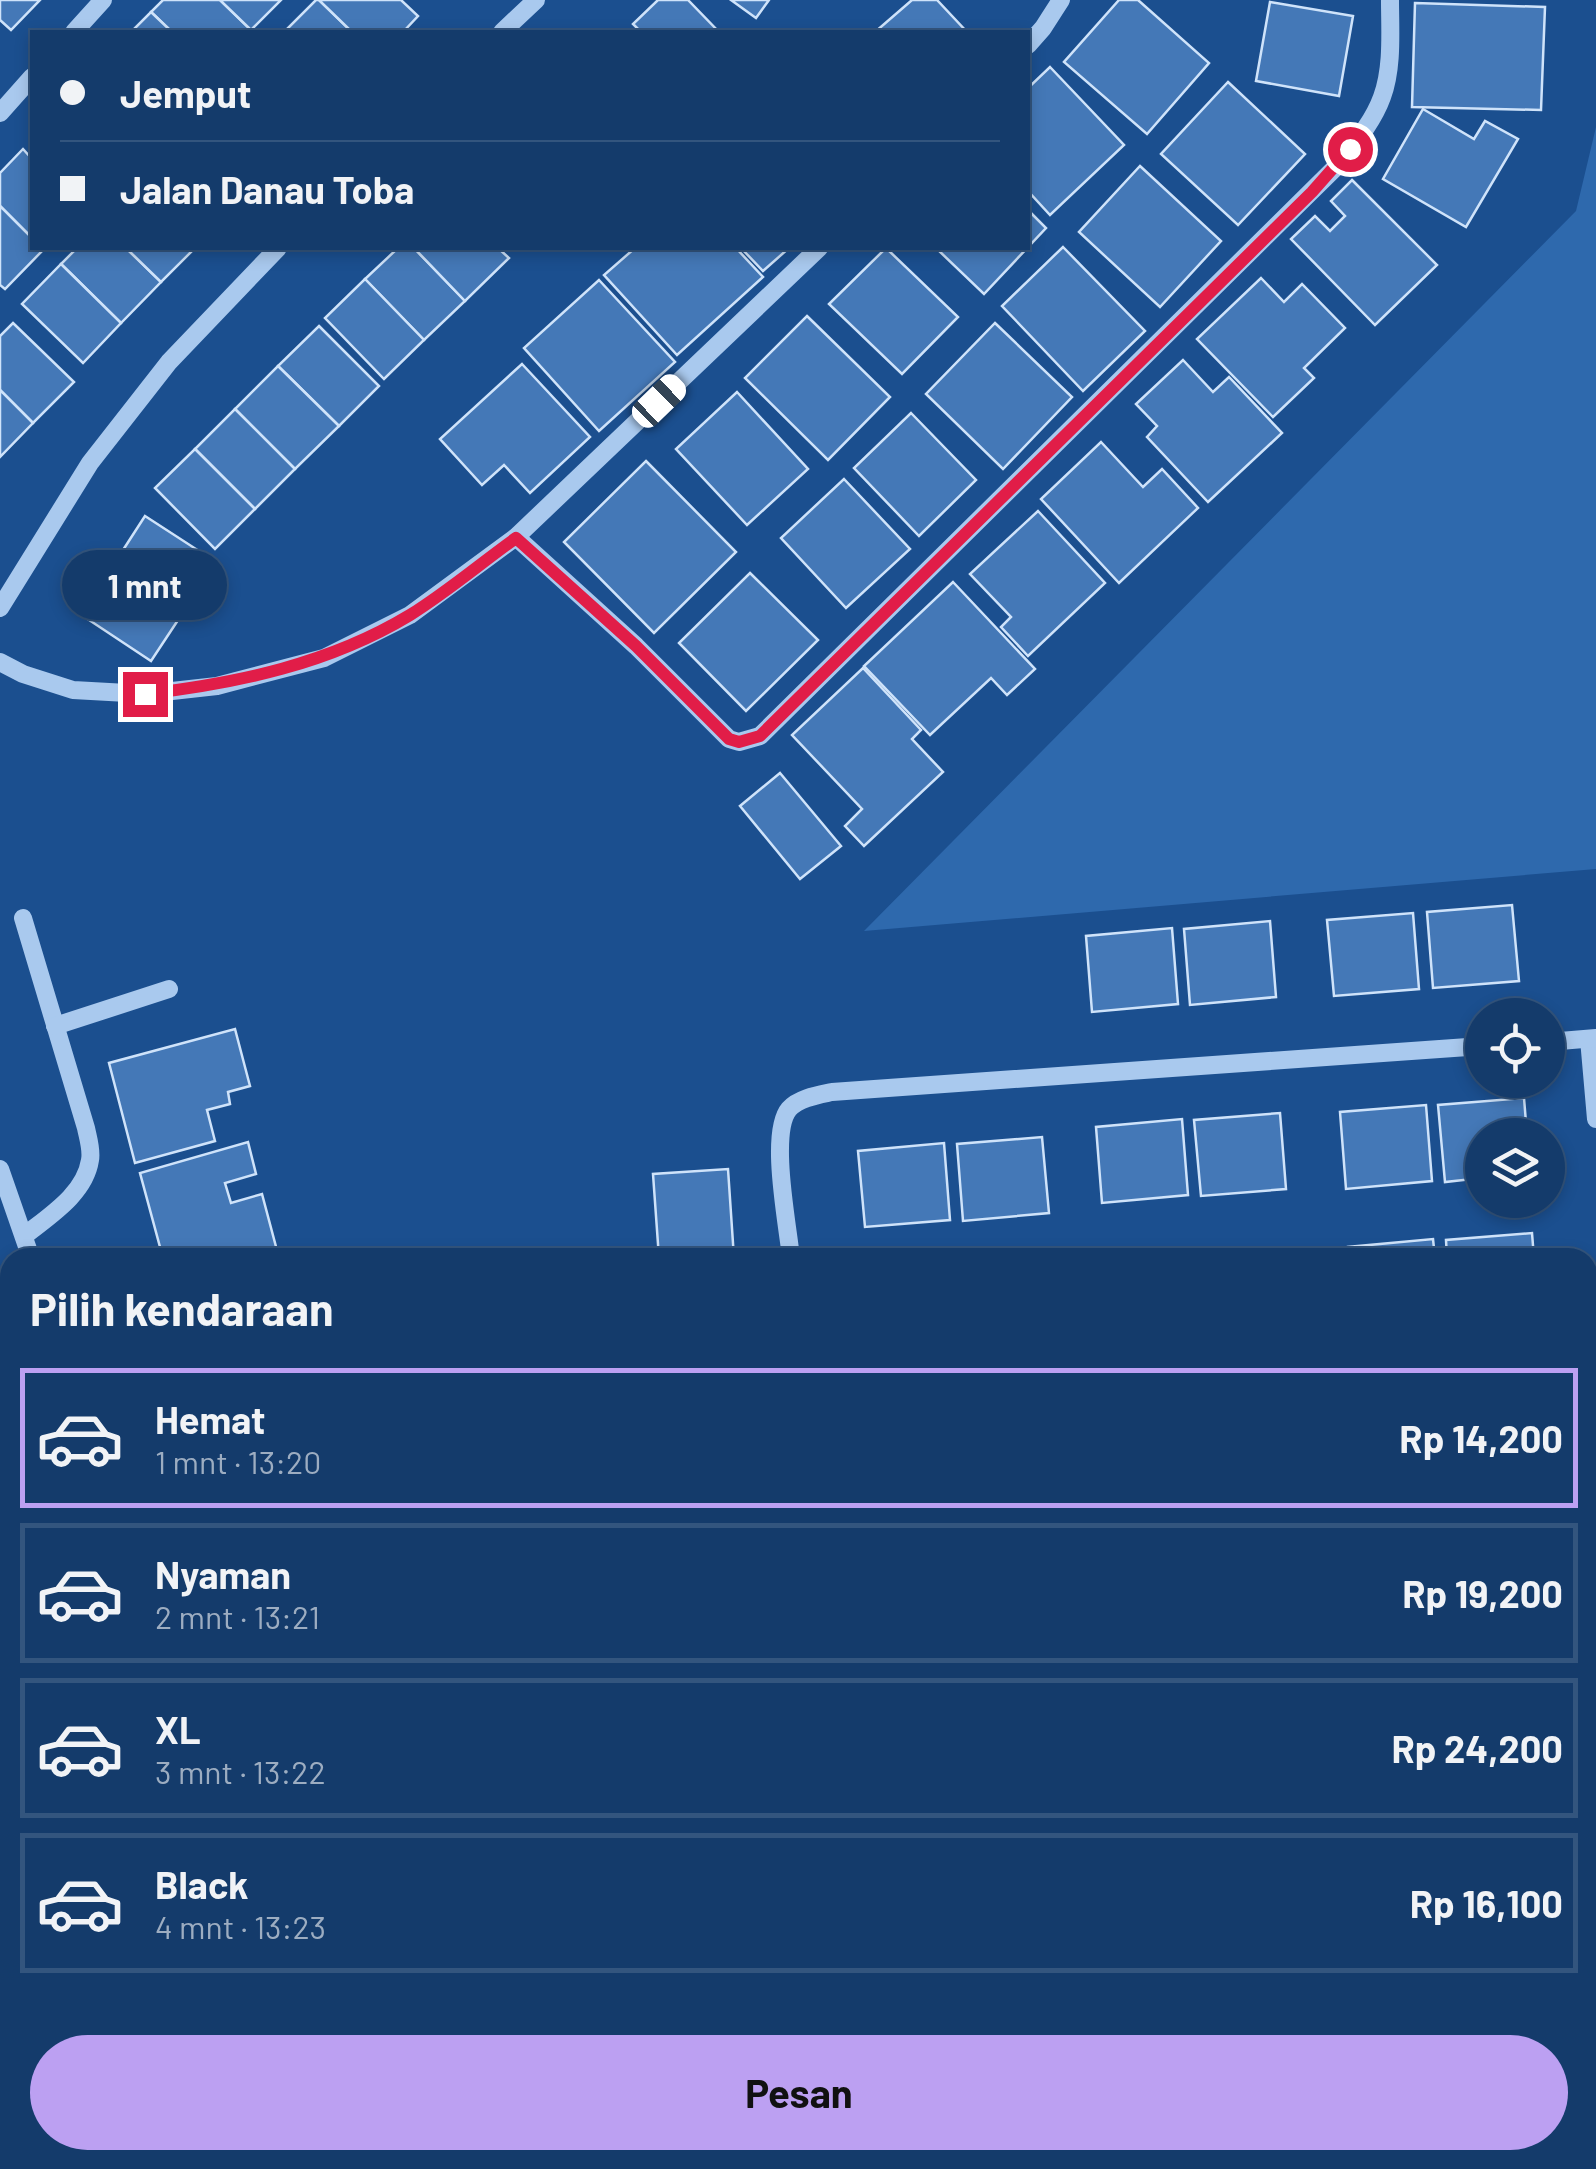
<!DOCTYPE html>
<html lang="id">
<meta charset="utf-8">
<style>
body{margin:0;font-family:Barlow,sans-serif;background:#1d4271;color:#f1f3f6;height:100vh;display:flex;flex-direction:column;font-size:38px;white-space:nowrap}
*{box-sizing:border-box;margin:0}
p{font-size:32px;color:#9dadc1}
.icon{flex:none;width:55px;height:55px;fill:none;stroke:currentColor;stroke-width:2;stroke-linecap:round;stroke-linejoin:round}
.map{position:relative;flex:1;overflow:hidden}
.side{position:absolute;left:0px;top:1248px;width:1598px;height:922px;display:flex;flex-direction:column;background:#143b6b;border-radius:30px 30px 0 0;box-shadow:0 5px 15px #0003,0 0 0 2px #33557e}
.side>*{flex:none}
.guide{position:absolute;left:30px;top:30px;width:1000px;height:220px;border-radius:0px;box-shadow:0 5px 15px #0003,0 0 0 2px #33557e;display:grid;align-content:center;height:220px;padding:0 30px;background:#143b6b}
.buttons{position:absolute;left:1465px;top:998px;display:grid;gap:20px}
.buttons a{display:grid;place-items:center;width:100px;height:100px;border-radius:50%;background:#143b6b;box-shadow:0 5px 15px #0003,0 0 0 2px #33557e;font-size:50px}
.end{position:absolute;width:45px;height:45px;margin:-22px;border:12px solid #e11d48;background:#fff;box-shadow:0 0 0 5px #fff}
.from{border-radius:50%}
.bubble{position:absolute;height:70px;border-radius:35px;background:#143b6b;box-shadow:0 5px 15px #0003,0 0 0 2px #33557e;font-size:32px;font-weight:700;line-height:70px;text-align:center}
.car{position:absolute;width:30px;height:60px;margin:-30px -15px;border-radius:12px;box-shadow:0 0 8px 2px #0007;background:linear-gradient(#fff 24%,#345 0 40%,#fff 0 76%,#345 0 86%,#fff 0)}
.guide b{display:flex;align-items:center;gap:35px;height:95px;font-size:38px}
.guide b+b{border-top:2px solid #33557e}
.guide i{width:25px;height:25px;background:#f1f3f6}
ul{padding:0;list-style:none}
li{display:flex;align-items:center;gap:30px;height:140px;margin:0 20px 15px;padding:0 10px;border:5px solid #33557e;border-radius:0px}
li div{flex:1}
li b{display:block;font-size:38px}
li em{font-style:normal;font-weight:700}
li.current{border-color:#bca0f2}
li>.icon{width:90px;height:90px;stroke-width:1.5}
h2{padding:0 30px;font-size:45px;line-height:120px}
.primary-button{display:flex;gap:20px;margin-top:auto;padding:20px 30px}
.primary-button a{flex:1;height:115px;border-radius:60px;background:#bca0f2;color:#111;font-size:40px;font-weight:700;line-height:115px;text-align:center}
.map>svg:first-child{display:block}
</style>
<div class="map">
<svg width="1596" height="2169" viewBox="0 0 1596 2169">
<rect width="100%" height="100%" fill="#1b4f8f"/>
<path fill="#2e69ad" d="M1596,127V869L864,931L1576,211Z"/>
<g fill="#4478b7" stroke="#cfe3fa" stroke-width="2.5">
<path d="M0,0H40L11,30L0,20Z"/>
<path d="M163,0H220L251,30L172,32L151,12Z"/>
<path d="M220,0H281L251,30Z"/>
<path d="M316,0H319L352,32H284Z"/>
<path d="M319,0H401L418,16L403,32H352Z"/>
<path d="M658,0H688L719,32H641L633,24Z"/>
<path d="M731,0H769L756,18Z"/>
<path d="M912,0H937L967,32H875Z"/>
<path d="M1119,0H1138L1209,63L1147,134L1064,62Z"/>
<path d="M1270,2L1353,16L1339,96L1256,81Z"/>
<path d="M1415,3L1545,7L1541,110L1412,107Z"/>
<path d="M151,12L172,32H131Z"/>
<path d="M1050,67L1124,145L1050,215L1028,191V88Z"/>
<path d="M1228,82L1305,154L1238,225L1161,154Z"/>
<path d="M1423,109L1474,139L1485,121L1518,139L1466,227L1383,179Z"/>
<path d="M23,149L32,159V238L0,206V173Z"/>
<path d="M1140,166L1221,241L1160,307L1079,232Z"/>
<path d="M1352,180L1437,265L1375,325L1291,239L1315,216L1330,231L1345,216L1331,201Z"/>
<path d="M0,206L32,238V248L44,249L5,289L0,285Z"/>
<path d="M1028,210L1046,228L984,294L936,248H1028Z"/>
<path d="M1063,247L1145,331L1083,391L1002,306Z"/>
<path d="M77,248H126L161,282L121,323L61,264Z"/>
<path d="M126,248H195L161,282Z"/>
<path d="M398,248H414L465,301L424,340L365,279Z"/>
<path d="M414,248H498L509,258L465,301Z"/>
<path d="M635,248H736L763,277L677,355L604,275Z"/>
<path d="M741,248H789L763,271Z"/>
<path d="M886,248L958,317L902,374L829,304Z"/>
<path d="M61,264L121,323L83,363L22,304Z"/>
<path d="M1261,278L1284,302L1302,284L1345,328L1304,368L1314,378L1273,417L1197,339Z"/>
<path d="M365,279L424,340L384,379L325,318Z"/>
<path d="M599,280L675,362L599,431L524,348Z"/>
<path d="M807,316L890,397L828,460L745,378Z"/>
<path d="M13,323L74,382L33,423L0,390V336Z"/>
<path d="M995,323L1072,397L1003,469L926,394Z"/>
<path d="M319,326L379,386L339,426L278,366Z"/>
<path d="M1183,360L1213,392L1229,377L1282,433L1208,502L1147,437L1157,426L1136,404Z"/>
<path d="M522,364L590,437L530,493L504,465L482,485L440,439Z"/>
<path d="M278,366L339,426L295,469L235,409Z"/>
<path d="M0,390L33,423L0,457Z"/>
<path d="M737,392L808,469L747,525L676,449Z"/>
<path d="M235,409L295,469L255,509L195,449Z"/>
<path d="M911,413L976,480L919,536L854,468Z"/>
<path d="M1101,442L1143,487L1162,469L1198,508L1119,583L1041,499Z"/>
<path d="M195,449L255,509L215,549L155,488Z"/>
<path d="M646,461L736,552L654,633L564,542Z"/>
<path d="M844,479L910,549L846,608L781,538Z"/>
<path d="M1038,511L1105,583L1028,656L1001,627L1011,617L970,574Z"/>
<path d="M145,516L216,562L184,611L114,564Z"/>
<path d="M114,564L184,611L151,661L80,614Z"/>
<path d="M750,573L818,640L746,711L679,643Z"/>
<path d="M953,582L1035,669L1007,695L991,678L930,735L864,666Z"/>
<path d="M863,668L921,730L912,739L943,772L864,846L845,826L862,809L792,735Z"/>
<path d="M780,773L841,846L800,879L740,806Z"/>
<path d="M1512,905L1519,981L1433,988L1427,912Z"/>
<path d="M1413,913L1419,989L1334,996L1327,920Z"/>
<path d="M1270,921L1276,997L1190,1005L1184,929Z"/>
<path d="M1172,928L1178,1004L1092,1012L1086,936Z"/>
<path d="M235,1029L250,1086L228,1092L230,1104L207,1110L215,1141L135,1163L109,1063Z"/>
<path d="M1524,1098L1527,1135H1482V1178L1445,1182L1438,1105Z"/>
<path d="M1426,1105L1432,1181L1346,1189L1340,1112Z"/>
<path d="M1280,1113L1286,1189L1201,1196L1194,1120Z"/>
<path d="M1182,1119L1188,1195L1102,1203L1096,1127Z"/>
<path d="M1042,1137L1049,1213L963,1221L957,1144Z"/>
<path d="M248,1142L256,1174L225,1183L231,1203L262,1194L279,1258H163L140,1173Z"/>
<path d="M944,1143L950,1220L865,1227L858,1151Z"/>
<path d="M728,1169L734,1258H659L653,1174Z"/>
<path d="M1532,1233L1534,1258H1447L1446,1240Z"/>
<path d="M1433,1239L1435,1258H1349L1348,1247Z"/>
<path d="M8,1548L10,1611L0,1614V1551Z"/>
<path d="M10,1611V1670L0,1674V1614Z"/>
<path d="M10,1705V1765L0,1748V1711Z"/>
<path d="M1596,1723V1793L1588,1789V1741Z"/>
<rect x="1588" y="1938" width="8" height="59"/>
<rect x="1588" y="2043" width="8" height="74"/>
<path d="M194,2160H273L272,2169L194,2163Z"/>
</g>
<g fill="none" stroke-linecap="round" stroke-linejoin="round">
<g stroke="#a9c9ee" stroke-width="18">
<path d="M74,32L103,0"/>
<path d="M502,32L536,0"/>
<path d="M1028,45L1043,28L1061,0"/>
<path d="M0,113L32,77"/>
<path d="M516,537L636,646L729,739L739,742L760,736L1338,165C1354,144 1373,122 1382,97C1393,67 1390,31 1390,0"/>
<path d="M0,608L90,463L169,362L278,248"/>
<path d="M0,662L23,674L73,690L145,694L217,686L324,658L410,615L516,537L819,248"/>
<path d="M23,918L86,1128C88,1138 92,1150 90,1160C85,1194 49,1216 24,1236"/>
<path d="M55,1026L169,989"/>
<path d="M1589,1039L1596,1119"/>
<path d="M1548,1042L1596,1038"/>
<path d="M0,1169L31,1258"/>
<path d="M791,1258C788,1226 769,1133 789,1109C799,1098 818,1095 832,1092L1482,1046"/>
<path d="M1588,1369L1596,1368"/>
<path d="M0,1427L10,1457"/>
<path d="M1588,1466H1596"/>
<path d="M1588,1876L1596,1877"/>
<path d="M343,2169L344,2160"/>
</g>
</g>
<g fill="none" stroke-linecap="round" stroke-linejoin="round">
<path stroke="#e11d48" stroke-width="12" d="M145,694C238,683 329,664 410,615C447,592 481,563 516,538L636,646L729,739L739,742L760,736L1312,192L1350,149"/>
</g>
</svg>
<div class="buttons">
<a><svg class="icon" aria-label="locate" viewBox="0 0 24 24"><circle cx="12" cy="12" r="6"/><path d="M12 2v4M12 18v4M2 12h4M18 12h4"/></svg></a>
<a><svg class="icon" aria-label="layers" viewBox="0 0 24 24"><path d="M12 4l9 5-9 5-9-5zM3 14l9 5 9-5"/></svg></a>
</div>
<i class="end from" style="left:1350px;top:149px"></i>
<i class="end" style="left:145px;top:694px"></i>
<div class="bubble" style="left:62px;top:550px;width:165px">1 mnt</div>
<i class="car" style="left:659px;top:401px;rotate:46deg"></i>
<div class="guide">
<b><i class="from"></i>Jemput</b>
<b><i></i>Jalan Danau Toba</b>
</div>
<section class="side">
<h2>Pilih kendaraan</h2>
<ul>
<li class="current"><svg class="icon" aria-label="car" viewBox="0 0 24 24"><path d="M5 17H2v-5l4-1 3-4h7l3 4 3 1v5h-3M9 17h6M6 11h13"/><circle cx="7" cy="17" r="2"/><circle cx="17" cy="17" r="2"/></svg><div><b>Hemat</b><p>1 mnt · 13:20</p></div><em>Rp 14,200</em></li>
<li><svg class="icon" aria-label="car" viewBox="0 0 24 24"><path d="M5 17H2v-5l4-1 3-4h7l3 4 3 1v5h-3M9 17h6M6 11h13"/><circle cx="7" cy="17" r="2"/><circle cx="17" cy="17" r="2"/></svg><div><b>Nyaman</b><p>2 mnt · 13:21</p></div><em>Rp 19,200</em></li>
<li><svg class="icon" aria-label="car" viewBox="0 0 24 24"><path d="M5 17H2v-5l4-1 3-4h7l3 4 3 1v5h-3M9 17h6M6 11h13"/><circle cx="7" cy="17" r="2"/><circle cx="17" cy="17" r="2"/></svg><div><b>XL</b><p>3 mnt · 13:22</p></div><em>Rp 24,200</em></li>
<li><svg class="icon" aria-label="car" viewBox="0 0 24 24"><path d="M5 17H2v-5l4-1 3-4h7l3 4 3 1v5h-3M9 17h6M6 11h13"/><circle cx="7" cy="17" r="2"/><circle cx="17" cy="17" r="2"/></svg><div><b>Black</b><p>4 mnt · 13:23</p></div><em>Rp 16,100</em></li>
</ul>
<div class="primary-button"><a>Pesan</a></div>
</section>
</div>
